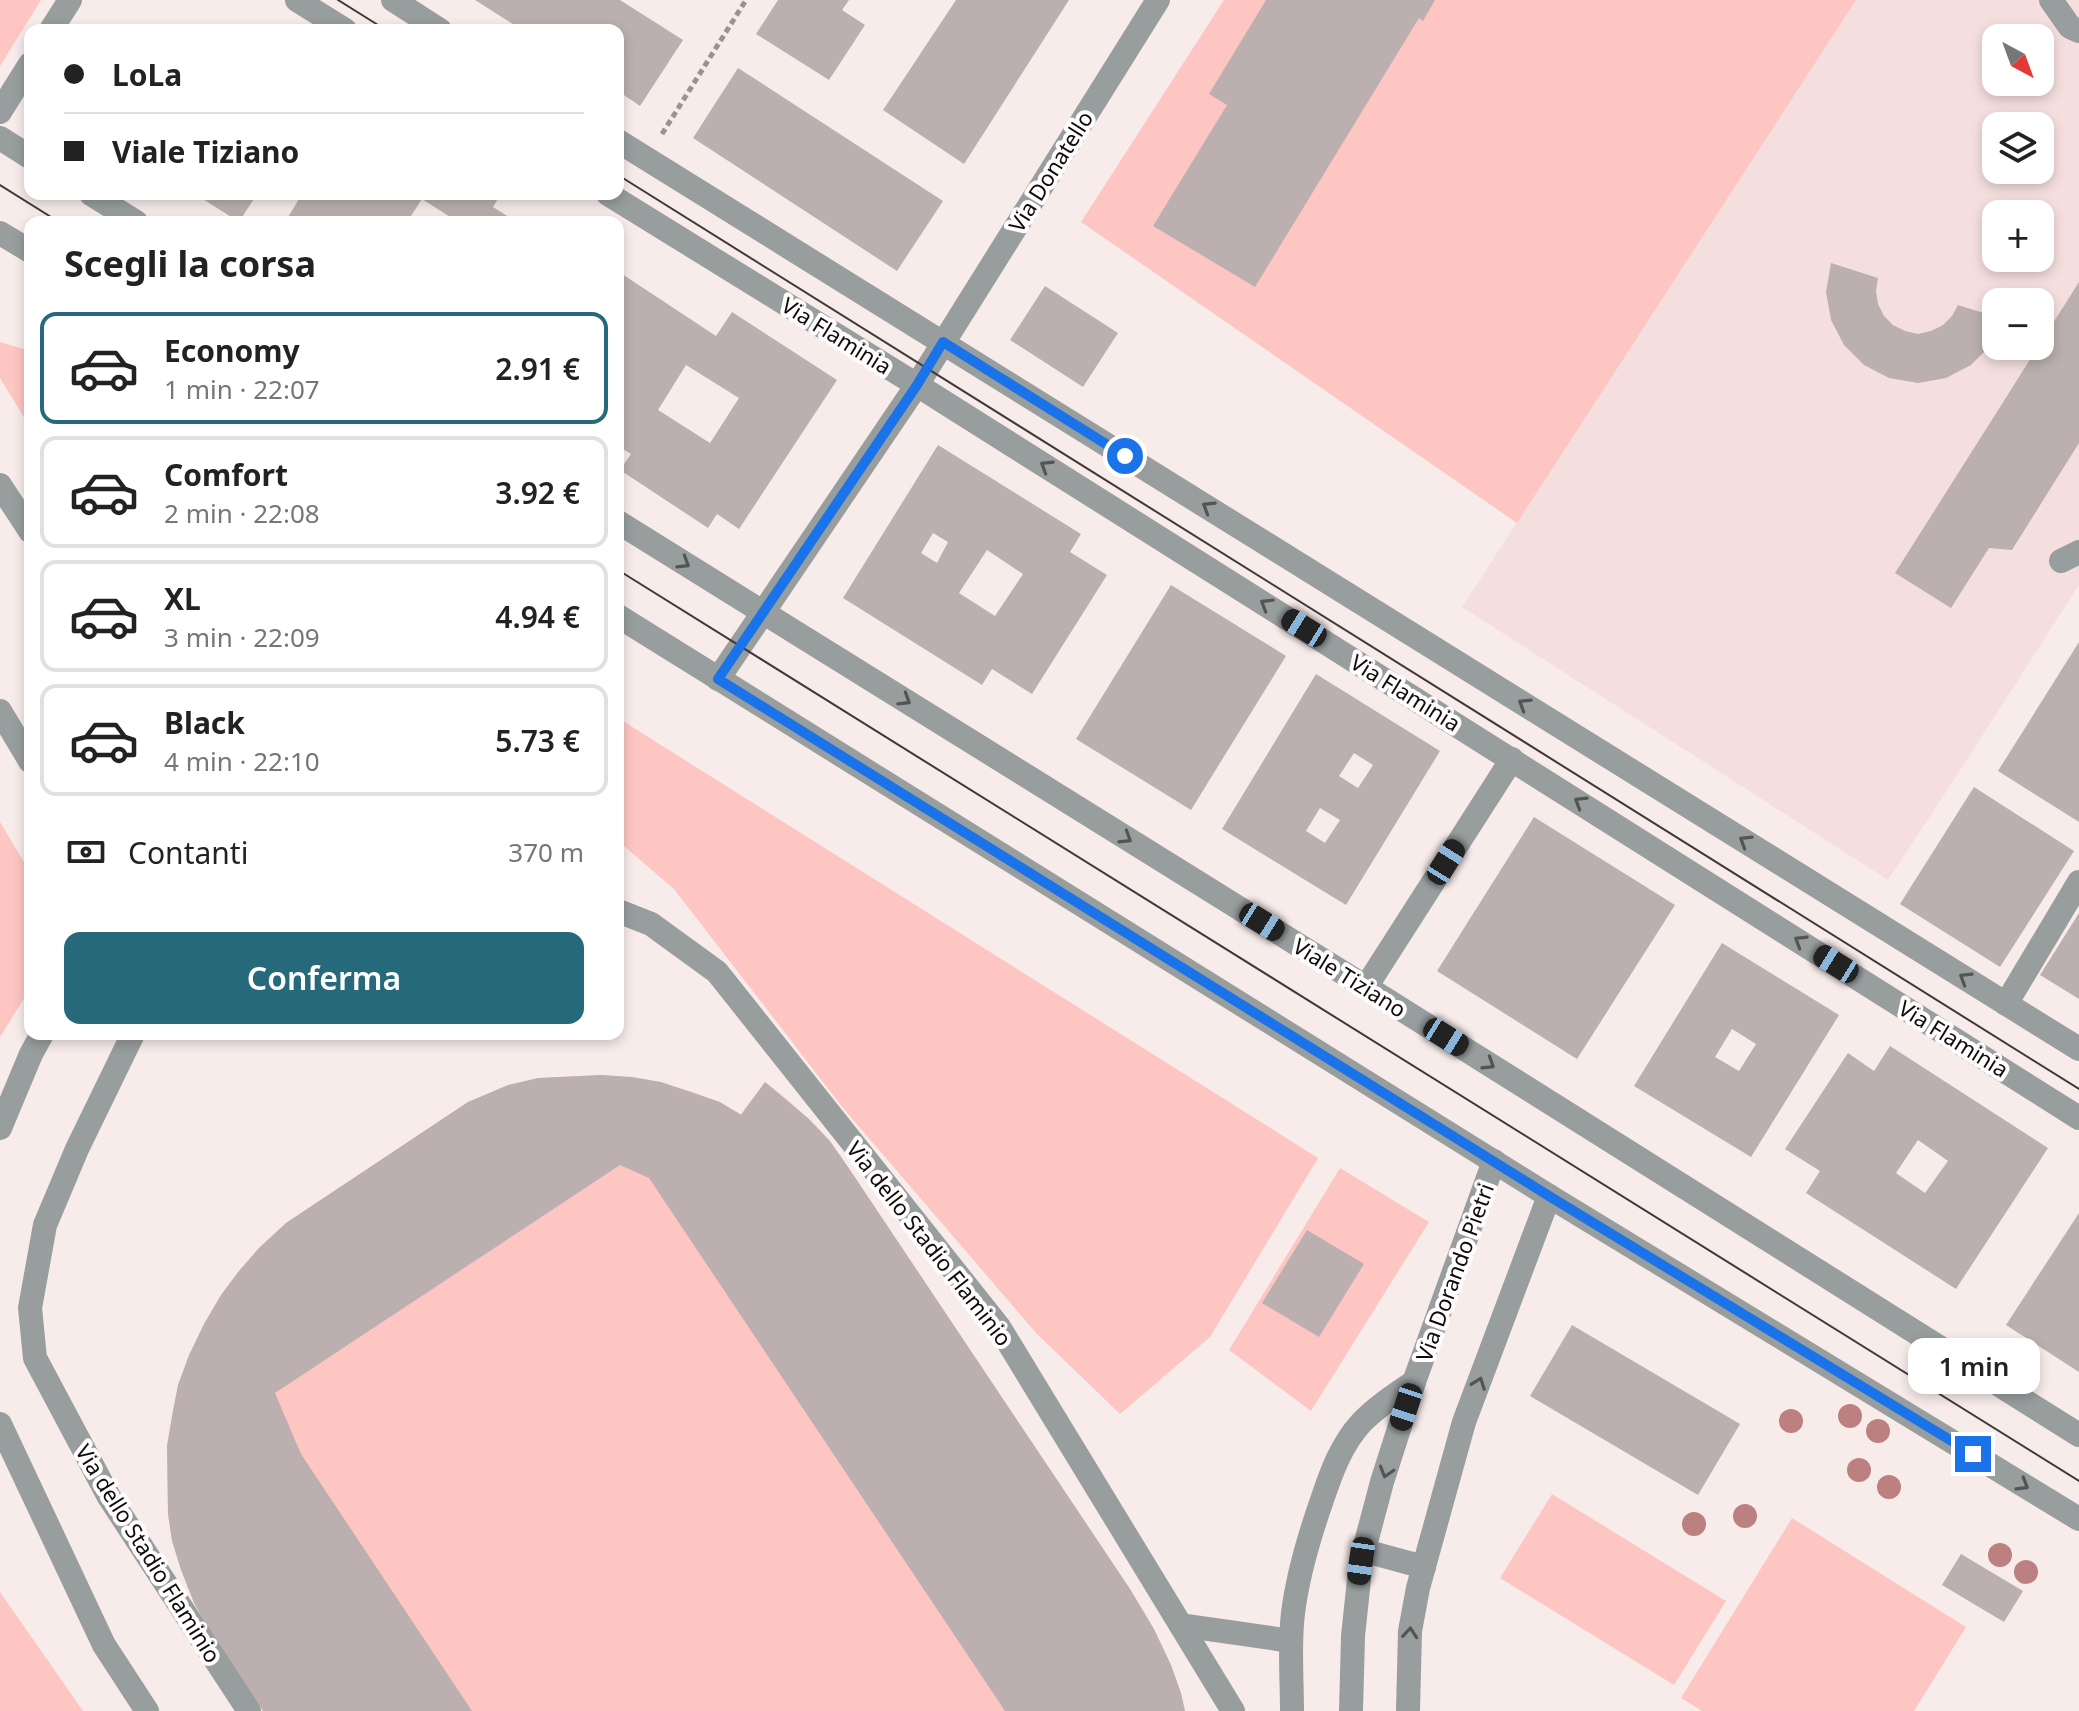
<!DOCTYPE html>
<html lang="it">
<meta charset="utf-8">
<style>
body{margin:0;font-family:"Noto Sans",sans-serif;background:#f2f2f2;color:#222;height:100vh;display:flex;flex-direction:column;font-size:30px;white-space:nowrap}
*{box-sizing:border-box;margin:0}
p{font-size:26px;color:#767676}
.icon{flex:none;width:44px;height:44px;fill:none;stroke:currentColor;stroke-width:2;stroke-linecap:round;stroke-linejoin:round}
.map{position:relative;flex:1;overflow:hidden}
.details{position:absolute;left:24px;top:216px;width:600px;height:824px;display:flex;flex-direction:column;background:#fff;border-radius:16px;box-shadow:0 4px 12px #0003}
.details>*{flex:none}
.top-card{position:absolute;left:24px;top:24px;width:600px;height:176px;border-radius:16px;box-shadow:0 4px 12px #0003;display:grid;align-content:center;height:176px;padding:0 40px;background:#fff}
.needle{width:52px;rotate:139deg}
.buttons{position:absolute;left:1982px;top:24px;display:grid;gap:16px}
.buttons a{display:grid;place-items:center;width:72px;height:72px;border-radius:16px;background:#fff;box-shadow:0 4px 12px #0003;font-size:40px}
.end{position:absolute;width:36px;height:36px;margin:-18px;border:10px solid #1a73e8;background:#fff;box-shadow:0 0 0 4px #fff}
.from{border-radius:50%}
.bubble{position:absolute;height:56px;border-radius:16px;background:#fff;box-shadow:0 4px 12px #0003;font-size:26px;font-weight:600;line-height:56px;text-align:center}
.car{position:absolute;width:24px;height:48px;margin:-24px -12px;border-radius:10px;box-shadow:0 0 6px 2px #0007;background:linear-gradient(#222 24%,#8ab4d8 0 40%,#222 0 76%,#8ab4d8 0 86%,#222 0)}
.top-card b{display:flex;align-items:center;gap:28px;height:76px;font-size:30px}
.top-card b+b{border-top:2px solid #e0e0e0}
.top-card i{width:20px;height:20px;background:#222}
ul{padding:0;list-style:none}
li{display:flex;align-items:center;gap:24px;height:112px;margin:0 16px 12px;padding:0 24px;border:4px solid #e0e0e0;border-radius:16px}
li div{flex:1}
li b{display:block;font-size:30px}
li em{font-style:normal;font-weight:600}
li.selected{border-color:#26697b}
li>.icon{width:72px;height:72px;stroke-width:1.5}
h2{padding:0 40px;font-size:36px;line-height:96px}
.pay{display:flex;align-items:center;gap:20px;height:88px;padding:0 40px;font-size:30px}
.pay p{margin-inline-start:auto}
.button{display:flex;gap:16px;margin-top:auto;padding:16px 40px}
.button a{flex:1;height:92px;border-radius:16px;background:#26697b;color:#fff;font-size:32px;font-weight:600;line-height:92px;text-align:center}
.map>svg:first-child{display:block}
</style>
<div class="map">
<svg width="2079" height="1711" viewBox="0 0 2079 1711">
<rect width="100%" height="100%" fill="#f8eceb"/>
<path fill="#f4dfde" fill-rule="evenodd" d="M1856,0H2079V585L1961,769L1888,880L1462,607ZM1996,38H2040V82H1996ZM1996,126H2040V170H1996ZM1996,214H2040V258H1996ZM1996,302H2040V346H1996Z"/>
<g fill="#fdc6c2">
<path d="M0,0H41L0,66Z"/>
<path d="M1224,0H1856L1517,523L1081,222Z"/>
<path d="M0,342L30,351V427L0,378Z"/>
<path d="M618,718L1318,1158L1210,1337L1120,1414L1036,1333L843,1108L674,889L618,841Z"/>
<path d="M0,822L30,872V989L0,1037Z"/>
<path d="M601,1075C651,1078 698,1089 741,1114L765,1082C798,1106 824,1133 848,1167L1130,1589C1153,1627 1176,1666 1185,1711H263L209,1630L172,1541L168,1514L167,1446L178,1385L204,1324L221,1295L239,1271L259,1248L286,1223L468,1102L538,1078Z"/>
<path d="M1340,1168L1429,1222L1311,1411L1229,1350Z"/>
<path d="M1552,1494L1726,1601L1674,1685L1500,1578Z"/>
<path d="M1792,1518L1966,1627L1914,1711H1702L1681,1698Z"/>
<path d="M0,1592L83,1711H0Z"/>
</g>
<g fill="#bbb0af" fill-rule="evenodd">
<path d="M475,0H620L683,40L640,106L618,91V30H522Z"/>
<path d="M778,0H849L842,10L865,25L829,80L756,34Z"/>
<path d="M956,0H1069L964,164L883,110Z"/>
<path d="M1266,0H1435L1423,21L1419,18L1255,287L1153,226L1227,105L1209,94Z"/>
<path d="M738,68L943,201L897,271L693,138Z"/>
<path d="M195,194H257L239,222Z"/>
<path d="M302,194H501L493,207L517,222H458L422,199L407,222H285Z"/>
<path d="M1831,263L1878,278L1876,291L1878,304L1884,316L1893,325L1905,331L1918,334L1931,331L1943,325L1952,316L1958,305L1996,317V336L1991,345L1971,365L1946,378L1918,383L1889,378L1864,365L1844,345L1831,320L1826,292Z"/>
<path d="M619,272L716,336L732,312L837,380L739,529L717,514L708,528L620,470L631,454L618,446ZM686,365L739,398L710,443L658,410Z"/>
<path d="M2079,282V443L2012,550L1989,548L1951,608L1895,573Z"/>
<path d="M1045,286L1118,333L1083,387L1010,340Z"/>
<path d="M938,445L1081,534L1070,552L1107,575L1032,694L992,669L982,685L843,598ZM933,533L948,542L937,563L921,553ZM987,550L1023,574L995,616L959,593Z"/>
<path d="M1171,585L1286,656L1191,810L1076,739Z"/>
<path d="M2079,642V822L1998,771Z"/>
<path d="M1316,674L1440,751L1346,905L1222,829ZM1354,753L1373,765L1358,788L1339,776ZM1320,808L1340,820L1325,843L1306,831Z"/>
<path d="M1974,787L2074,851L2000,967L1900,904Z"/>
<path d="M1534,817L1675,905L1577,1059L1437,971Z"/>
<path d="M2079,913V999L2040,975Z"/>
<path d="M1722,943L1839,1015L1751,1157L1634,1086ZM1732,1029L1756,1044L1739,1071L1715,1057Z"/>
<path d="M1890,1046L2048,1148L1956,1289L1806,1193L1820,1171L1785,1149L1848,1053L1874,1071ZM1918,1140L1948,1161L1925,1193L1896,1173Z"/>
<path d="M601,1075L632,1077L661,1082L720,1102L741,1115L765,1082L809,1119L830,1141L848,1167L1130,1589L1154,1629L1171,1665L1181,1693L1185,1711H1005L649,1178L620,1165L275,1393L301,1454L472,1711H263L209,1630L194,1603L181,1570L172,1541L168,1514L167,1446L172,1416L178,1385L189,1355L204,1324L221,1295L239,1271L259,1248L286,1223L468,1102L508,1085L538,1078Z"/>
<path d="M2079,1213V1372L2006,1325Z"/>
<path d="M1307,1230L1364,1264L1319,1337L1262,1303Z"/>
<path d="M1572,1325L1740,1424L1698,1495L1530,1396Z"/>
<path d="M1961,1554L2023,1591L2004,1622L1942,1585Z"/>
</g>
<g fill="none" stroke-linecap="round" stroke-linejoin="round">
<path stroke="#9a9191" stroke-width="5" stroke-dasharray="6 4" stroke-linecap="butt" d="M662,134L746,0"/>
<g stroke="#989d9e" stroke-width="24">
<path d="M297,0L345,30"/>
<path d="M393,0L440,30"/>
<path d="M2051,0L2070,27L2079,31"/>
<path d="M51,30L70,0"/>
<path d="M0,112L30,64"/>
<path d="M0,138L30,157"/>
<path d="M618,141L2079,1049"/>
<path d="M91,194L136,222"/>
<path d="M608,194L917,385L2079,1118"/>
<path d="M0,233L30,251"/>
<path d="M0,485L30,531"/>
<path d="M618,522L1366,987L2079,1435"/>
<path d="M2061,561L2079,552"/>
<path d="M618,616L1549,1196L2079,1519"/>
<path d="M718,679L917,385L1158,0"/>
<path d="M0,711L30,761"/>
<path d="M618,911L651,924L717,972L999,1327L1233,1711"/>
<path d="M1366,987L1512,759"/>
<path d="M2006,1004L2079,882"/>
<path d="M133,1034L77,1149L45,1225L30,1308L35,1358L109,1497L249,1711"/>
<path d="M0,1128L31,1054L42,1034"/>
<path d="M0,1424L104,1645L147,1711"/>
<path d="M1365,1551L1424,1567"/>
<path d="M1181,1625L1291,1641"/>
<path d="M1292,1711C1292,1678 1289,1645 1293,1613C1298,1573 1309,1537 1322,1500C1331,1473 1341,1445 1361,1423C1376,1407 1395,1395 1414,1382"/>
<path d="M1351,1711L1353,1636L1361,1561L1382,1482L1414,1382L1494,1161"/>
<path d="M1408,1711L1410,1631L1418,1588L1464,1422L1549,1196"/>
</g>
<g stroke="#3e3838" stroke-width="2">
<path d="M338,0L386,30"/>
<path d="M618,175L2079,1089"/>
<path d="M0,185L59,222"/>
<path d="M618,570L2079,1481"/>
</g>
</g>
<g fill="#bc8081">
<circle cx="1850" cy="1416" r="12"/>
<circle cx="1791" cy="1421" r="12"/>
<circle cx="1878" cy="1431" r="12"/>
<circle cx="1859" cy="1470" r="12"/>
<circle cx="1889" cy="1487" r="12"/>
<circle cx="1745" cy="1516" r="12"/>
<circle cx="1694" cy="1524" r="12"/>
<circle cx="2000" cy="1555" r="12"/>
<circle cx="2026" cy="1572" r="12"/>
</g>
<defs><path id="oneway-chevron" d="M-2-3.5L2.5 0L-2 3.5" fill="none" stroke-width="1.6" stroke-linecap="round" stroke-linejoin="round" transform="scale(2)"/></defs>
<g stroke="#535454">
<use href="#oneway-chevron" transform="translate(1046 466) rotate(-148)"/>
<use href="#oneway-chevron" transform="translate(1208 507) rotate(-148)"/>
<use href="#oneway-chevron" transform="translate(684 563) rotate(32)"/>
<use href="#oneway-chevron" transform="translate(1266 604) rotate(-148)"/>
<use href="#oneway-chevron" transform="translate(905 700) rotate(32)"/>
<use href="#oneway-chevron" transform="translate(1524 704) rotate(-148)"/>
<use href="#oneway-chevron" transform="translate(1580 802) rotate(-148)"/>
<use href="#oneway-chevron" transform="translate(1126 838) rotate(32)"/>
<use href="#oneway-chevron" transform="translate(1745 841) rotate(-148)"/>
<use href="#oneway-chevron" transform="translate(1800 941) rotate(-148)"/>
<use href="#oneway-chevron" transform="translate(1965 978) rotate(-148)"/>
<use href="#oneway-chevron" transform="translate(1489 1064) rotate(32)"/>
<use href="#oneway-chevron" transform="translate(1479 1383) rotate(-70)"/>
<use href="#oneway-chevron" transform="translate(1386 1472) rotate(107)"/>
<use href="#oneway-chevron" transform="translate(2023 1485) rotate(31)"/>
<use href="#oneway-chevron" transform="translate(1410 1633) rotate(-85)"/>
</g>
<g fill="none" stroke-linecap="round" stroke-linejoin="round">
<path stroke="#1a73e8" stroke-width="10" d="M1125,456L943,342L917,385L718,679L1549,1196L1973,1454"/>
</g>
<g text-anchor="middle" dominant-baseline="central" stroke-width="8" stroke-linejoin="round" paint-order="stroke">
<g font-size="22" fill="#0e0a0a" stroke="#fefcfc">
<text transform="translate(1050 171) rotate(-58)">Via Donatello</text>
<text transform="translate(837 335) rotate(32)">Via Flaminia</text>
<text transform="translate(1406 692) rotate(32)">Via Flaminia</text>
<text transform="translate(1350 977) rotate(32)">Viale Tiziano</text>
<text transform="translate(1954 1038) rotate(32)">Via Flaminia</text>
<text transform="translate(930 1243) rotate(52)">Via dello Stadio Flaminio</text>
<text transform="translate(1454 1272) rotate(-70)">Via Dorando Pietri</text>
<text transform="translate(149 1553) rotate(58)">Via dello Stadio Flaminio</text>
</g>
</g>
</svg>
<div class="buttons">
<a><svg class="needle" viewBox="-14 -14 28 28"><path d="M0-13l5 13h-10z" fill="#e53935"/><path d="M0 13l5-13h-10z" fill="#767676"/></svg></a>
<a><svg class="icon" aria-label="layers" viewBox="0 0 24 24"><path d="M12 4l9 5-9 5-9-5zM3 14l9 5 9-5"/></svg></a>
<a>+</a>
<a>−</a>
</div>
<i class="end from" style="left:1125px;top:456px"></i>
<i class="end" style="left:1973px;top:1454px"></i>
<div class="bubble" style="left:1908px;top:1338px;width:132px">1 min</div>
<i class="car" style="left:1304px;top:628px;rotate:302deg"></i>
<i class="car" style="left:1446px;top:862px;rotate:32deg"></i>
<i class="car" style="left:1262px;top:922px;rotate:122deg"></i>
<i class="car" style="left:1836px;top:964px;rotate:302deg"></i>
<i class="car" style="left:1446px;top:1037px;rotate:122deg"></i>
<i class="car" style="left:1406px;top:1407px;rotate:198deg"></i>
<i class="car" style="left:1361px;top:1561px;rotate:188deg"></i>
<div class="top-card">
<b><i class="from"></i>LoLa</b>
<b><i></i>Viale Tiziano</b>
</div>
<section class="details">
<h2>Scegli la corsa</h2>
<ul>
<li class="selected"><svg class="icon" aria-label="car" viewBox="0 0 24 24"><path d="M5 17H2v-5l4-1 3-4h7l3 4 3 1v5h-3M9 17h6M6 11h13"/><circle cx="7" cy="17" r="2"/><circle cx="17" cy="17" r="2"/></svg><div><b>Economy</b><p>1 min · 22:07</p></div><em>2.91 €</em></li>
<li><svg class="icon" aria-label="car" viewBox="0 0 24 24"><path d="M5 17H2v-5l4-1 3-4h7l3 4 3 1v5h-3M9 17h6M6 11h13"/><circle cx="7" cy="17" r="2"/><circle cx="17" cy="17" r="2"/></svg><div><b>Comfort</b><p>2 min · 22:08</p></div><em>3.92 €</em></li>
<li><svg class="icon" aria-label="car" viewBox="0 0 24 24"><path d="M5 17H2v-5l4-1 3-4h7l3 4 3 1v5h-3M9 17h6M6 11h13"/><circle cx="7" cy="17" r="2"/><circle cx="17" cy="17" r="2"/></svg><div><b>XL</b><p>3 min · 22:09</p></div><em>4.94 €</em></li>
<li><svg class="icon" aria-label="car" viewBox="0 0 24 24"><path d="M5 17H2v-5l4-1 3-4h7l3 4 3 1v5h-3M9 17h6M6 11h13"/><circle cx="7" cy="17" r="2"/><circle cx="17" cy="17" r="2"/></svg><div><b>Black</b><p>4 min · 22:10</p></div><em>5.73 €</em></li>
</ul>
<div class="pay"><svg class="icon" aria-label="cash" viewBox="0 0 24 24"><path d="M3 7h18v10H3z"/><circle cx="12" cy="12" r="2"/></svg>Contanti<p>370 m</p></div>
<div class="button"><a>Conferma</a></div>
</section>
</div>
